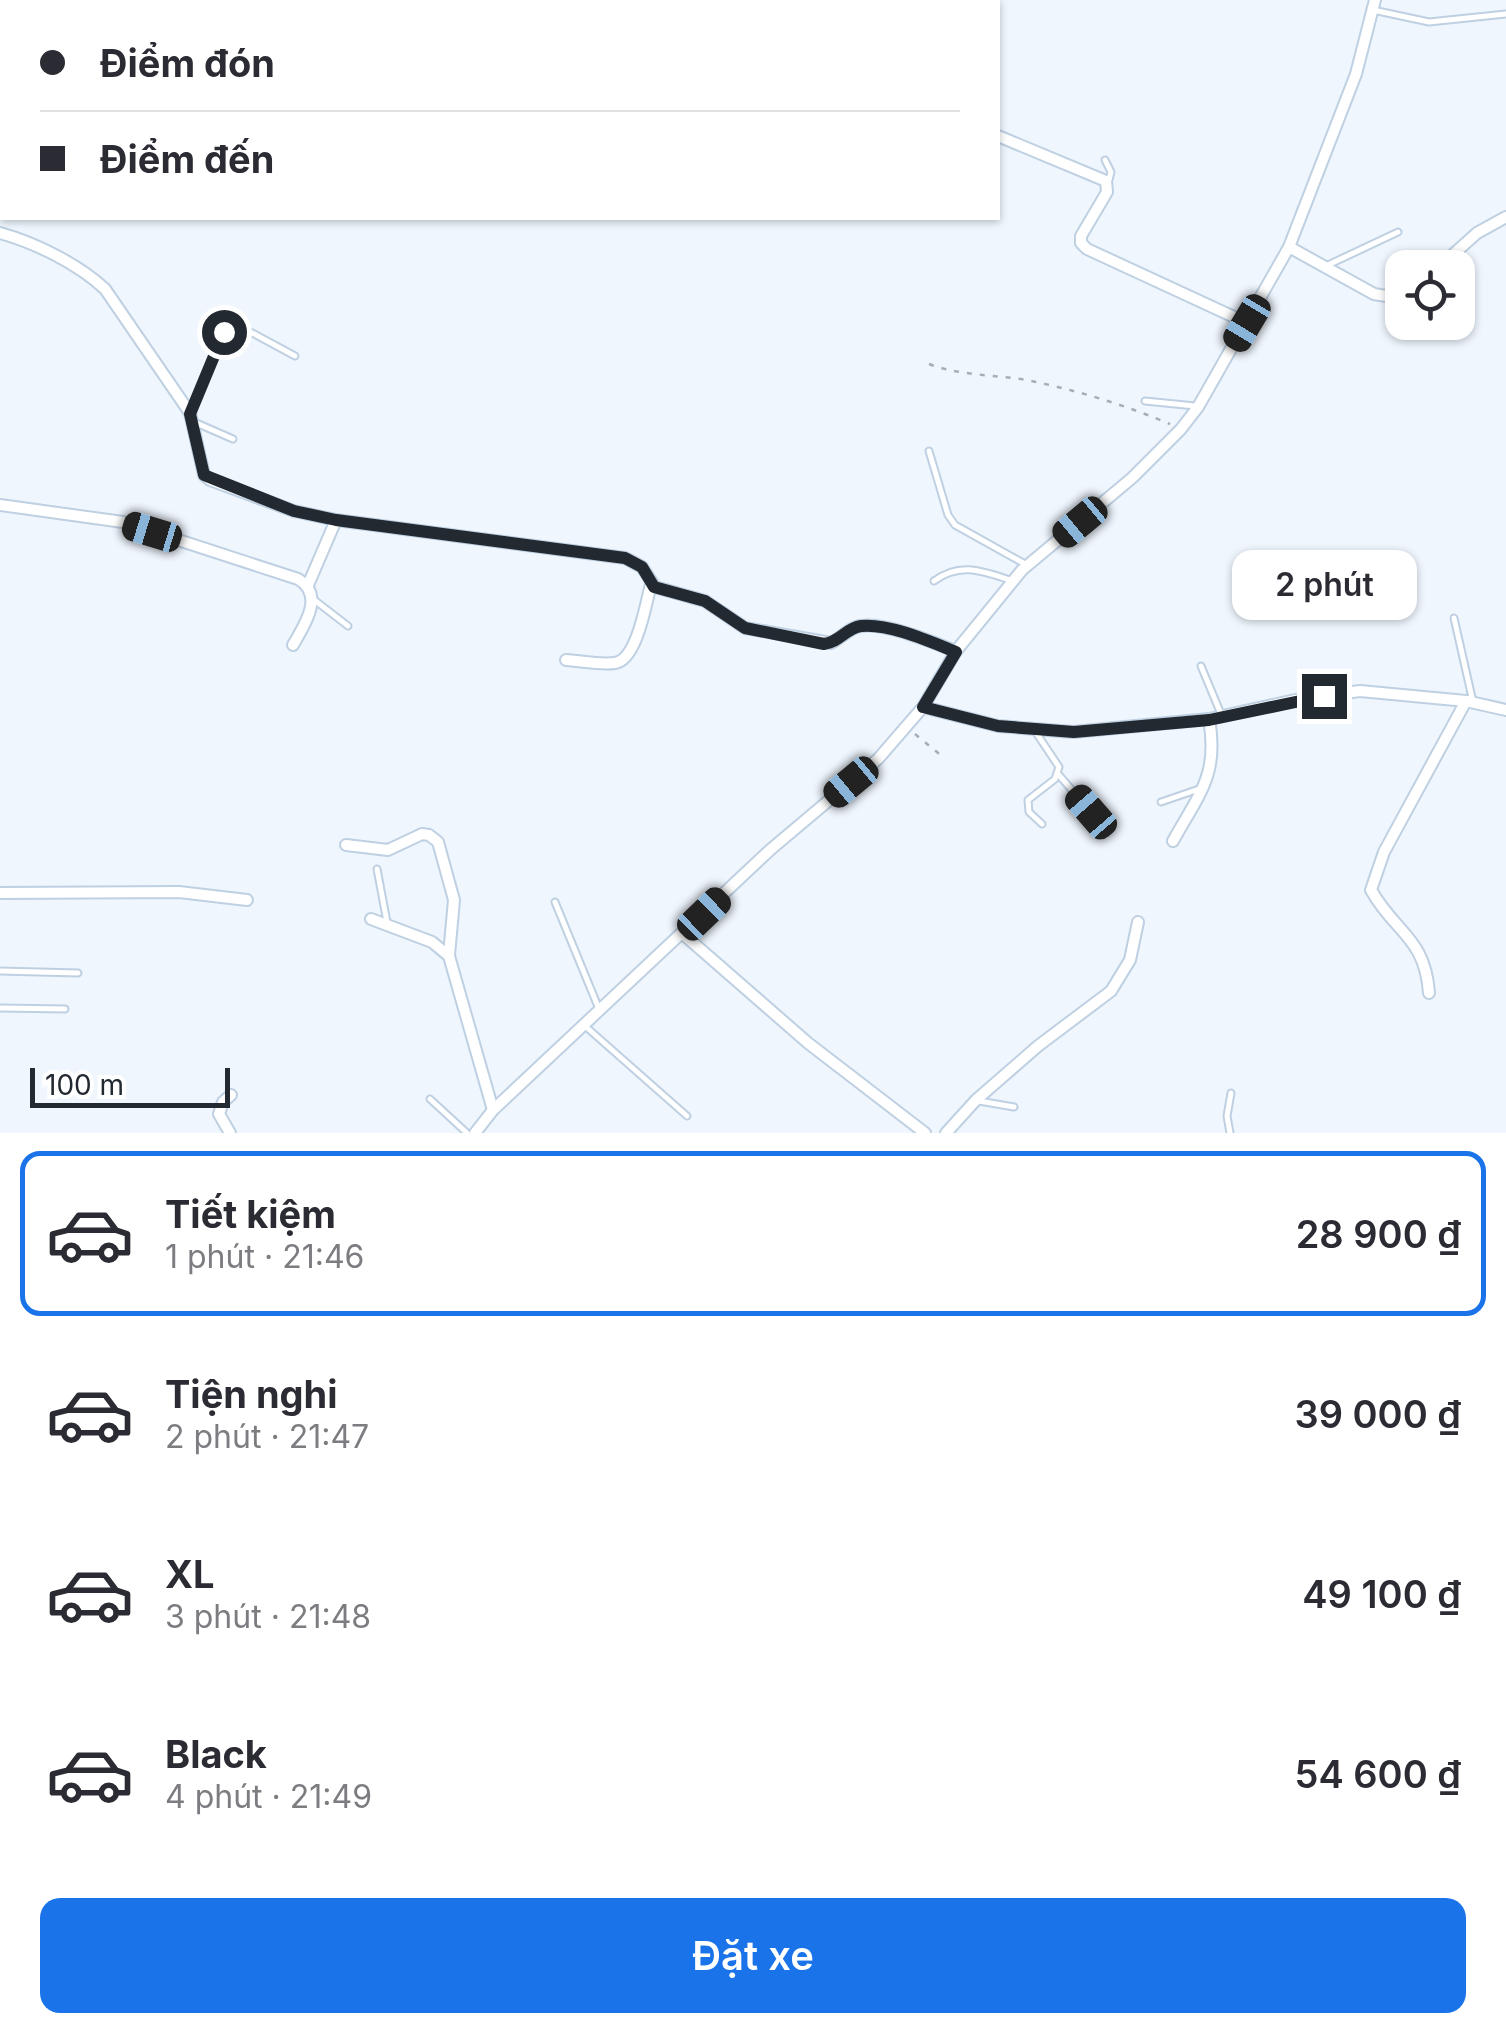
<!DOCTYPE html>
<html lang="vi">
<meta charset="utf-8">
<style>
body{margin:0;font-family:Inter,sans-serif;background:#f2f2f3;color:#2b2b33;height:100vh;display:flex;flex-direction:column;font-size:38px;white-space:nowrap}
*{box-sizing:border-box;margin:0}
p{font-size:32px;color:#7c7c81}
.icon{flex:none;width:55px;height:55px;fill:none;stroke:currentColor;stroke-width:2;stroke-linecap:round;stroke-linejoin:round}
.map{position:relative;height:1133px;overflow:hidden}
.sheet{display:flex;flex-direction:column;background:#fff;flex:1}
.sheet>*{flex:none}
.hud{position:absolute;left:0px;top:0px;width:1000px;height:220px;box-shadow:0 2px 8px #0004;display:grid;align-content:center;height:220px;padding:0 40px;background:#fff}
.fabs{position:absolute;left:1385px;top:250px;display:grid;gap:20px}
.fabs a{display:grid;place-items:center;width:90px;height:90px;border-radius:20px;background:#fff;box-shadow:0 2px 8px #0004;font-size:50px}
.scale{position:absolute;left:30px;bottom:25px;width:200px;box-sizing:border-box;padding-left:10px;border:5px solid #222930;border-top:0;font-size:28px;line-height:35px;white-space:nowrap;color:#222930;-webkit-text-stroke:8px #fff;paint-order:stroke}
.end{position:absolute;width:45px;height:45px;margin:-22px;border:12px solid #222930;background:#fff;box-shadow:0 0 0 5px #fff}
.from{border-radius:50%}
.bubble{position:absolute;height:70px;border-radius:20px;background:#fff;box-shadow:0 2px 8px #0004;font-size:32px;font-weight:600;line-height:70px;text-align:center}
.car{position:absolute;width:30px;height:60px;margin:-30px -15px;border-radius:12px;box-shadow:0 0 8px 2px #0007;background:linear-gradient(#222 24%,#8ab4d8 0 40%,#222 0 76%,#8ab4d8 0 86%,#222 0)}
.hud b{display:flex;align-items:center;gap:35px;height:95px;font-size:38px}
.hud b+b{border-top:2px solid #e1e1e2}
.hud i{width:25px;height:25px;background:#2b2b33}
ul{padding:18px 0 0;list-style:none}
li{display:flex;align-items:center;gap:30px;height:165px;margin:0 20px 15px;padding:0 20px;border:5px solid transparent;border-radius:20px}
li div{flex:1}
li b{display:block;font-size:38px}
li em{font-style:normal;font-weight:600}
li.current{border-color:#1a73e8}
li>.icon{width:90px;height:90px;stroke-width:1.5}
.cta{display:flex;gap:20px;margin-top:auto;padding:20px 40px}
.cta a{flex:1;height:115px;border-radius:20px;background:#1a73e8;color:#fff;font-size:40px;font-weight:600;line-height:115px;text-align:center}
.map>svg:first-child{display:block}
</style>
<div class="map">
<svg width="1506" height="1133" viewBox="0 0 1506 1133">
<rect width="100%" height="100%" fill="#eff6fe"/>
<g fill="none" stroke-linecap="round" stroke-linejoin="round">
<defs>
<g id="service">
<path d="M126,0L127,2"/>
<path d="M1373,10L1429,22L1506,14"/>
<path d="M1105,160L1111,172L1109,180"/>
<path d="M1328,265L1398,232"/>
<path d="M1145,401L1195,406"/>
<path d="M191,411L222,337L229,328H243L295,356"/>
<path d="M194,422L233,439"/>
<path d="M929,451L948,515L955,525L1025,564"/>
<path d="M934,581C960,562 982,571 1010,580"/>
<path d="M313,599L348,626"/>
<path d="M1454,618L1473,702"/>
<path d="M1201,666L1221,714"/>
<path d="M1035,731L1059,767L1055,779L1028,800L1029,812L1042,824"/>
<path d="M1058,774L1091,812"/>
<path d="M1161,802L1199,789"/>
<path d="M377,869L387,922"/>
<path d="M555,902L599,1009"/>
<path d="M0,971L78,973"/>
<path d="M0,1008L65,1009"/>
<path d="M585,1026L687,1116"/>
<path d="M430,1099L467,1133"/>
<path d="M979,1101L1014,1107"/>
<path d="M1230,1133L1227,1116L1231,1093"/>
</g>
<g id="minor">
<path d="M388,0L390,2"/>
<path d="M529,2L533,0"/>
<path d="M998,136L1106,181L1107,192L1081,236V243L1087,249L1247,323"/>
<path d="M0,233C36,243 78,264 105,289L190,413L204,475L210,480L294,511L336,520L625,558L642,567L655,587L705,601L745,628L831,643C841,638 849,628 860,626C886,622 931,642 956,651"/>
<path d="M1289,247L1374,294L1386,296L1402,292"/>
<path d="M1438,268L1477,233L1506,217"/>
<path d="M0,505L123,522L298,579C325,595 305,624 293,645"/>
<path d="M308,585L336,520"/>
<path d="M566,660C581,661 600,665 615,663C637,660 646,603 651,584"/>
<path d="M923,707L998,726L1073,732L1209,719L1300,699L1360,691L1466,701L1506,710"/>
<path d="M1173,841C1199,794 1219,775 1209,719"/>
<path d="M346,845L388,850L422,834L429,835L438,842L454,900L449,955"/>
<path d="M0,893L179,892L247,900"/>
<path d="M371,919L432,942L449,956L493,1110"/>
<path d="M683,934L808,1043L925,1133"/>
<path d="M1429,993C1425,937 1395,933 1371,890L1384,852L1466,701"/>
<path d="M230,1133L219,1114L223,1102L231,1095"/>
<path d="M475,1133L493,1110L770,850L878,759L923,707L956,651L1022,570L1132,478L1181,429L1198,407L1289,247L1356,74L1375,0"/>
<path d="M946,1133L976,1100L1038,1046L1111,991L1130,960L1138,922"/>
</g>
</defs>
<use href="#service" stroke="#bed0e2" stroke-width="9"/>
<use href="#minor" stroke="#bed0e2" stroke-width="14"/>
<g stroke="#a7aeb5" stroke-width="2.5" stroke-dasharray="5 8" stroke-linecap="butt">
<path d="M929,364C963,377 1001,374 1036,382C1083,392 1127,406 1170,424"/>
<path d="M915,734L943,757"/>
</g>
<use href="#service" stroke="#fff" stroke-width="5"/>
<use href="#minor" stroke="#fff" stroke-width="10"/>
</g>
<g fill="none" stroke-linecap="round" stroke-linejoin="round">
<path stroke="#222930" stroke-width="12" d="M224,332L190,414L204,475L294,511L336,520L625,558L642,567L654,587L705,601L745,628L824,644C840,642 846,628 861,626C889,623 931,642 956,652L923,707L998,726L1074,732L1209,720L1324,696"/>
</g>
</svg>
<div class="fabs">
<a><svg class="icon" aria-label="locate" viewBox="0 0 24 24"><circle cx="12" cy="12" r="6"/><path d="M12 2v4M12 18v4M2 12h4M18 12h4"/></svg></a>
</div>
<div class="scale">100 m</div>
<i class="end from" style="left:224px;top:332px"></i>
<i class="end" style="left:1324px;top:696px"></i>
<div class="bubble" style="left:1232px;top:550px;width:185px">2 phút</div>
<i class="car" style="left:1247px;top:323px;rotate:211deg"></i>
<i class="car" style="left:1080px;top:522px;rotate:230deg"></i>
<i class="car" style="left:152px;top:532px;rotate:287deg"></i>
<i class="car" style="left:851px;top:782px;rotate:230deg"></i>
<i class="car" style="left:1091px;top:812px;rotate:319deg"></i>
<i class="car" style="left:704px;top:914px;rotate:46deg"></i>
<div class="hud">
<b><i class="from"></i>Điểm đón</b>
<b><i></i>Điểm đến</b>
</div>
</div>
<section class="sheet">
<ul>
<li class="current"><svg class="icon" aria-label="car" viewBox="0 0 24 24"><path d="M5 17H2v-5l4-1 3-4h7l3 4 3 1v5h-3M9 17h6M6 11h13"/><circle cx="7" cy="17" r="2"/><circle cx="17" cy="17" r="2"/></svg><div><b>Tiết kiệm</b><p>1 phút · 21:46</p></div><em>28 900 ₫</em></li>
<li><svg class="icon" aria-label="car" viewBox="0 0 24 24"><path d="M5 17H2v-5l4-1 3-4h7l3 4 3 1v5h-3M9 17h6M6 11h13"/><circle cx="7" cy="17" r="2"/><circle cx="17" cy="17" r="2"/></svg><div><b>Tiện nghi</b><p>2 phút · 21:47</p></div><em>39 000 ₫</em></li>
<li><svg class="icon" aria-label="car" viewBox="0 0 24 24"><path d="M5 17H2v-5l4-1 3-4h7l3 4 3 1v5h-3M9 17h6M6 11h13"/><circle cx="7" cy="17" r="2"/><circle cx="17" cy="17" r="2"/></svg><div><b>XL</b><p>3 phút · 21:48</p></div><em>49 100 ₫</em></li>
<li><svg class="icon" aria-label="car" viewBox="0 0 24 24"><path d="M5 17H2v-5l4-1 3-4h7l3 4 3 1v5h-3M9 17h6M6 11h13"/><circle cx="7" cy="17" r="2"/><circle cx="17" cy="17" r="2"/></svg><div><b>Black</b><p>4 phút · 21:49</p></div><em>54 600 ₫</em></li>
</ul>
<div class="cta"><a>Đặt xe</a></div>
</section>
